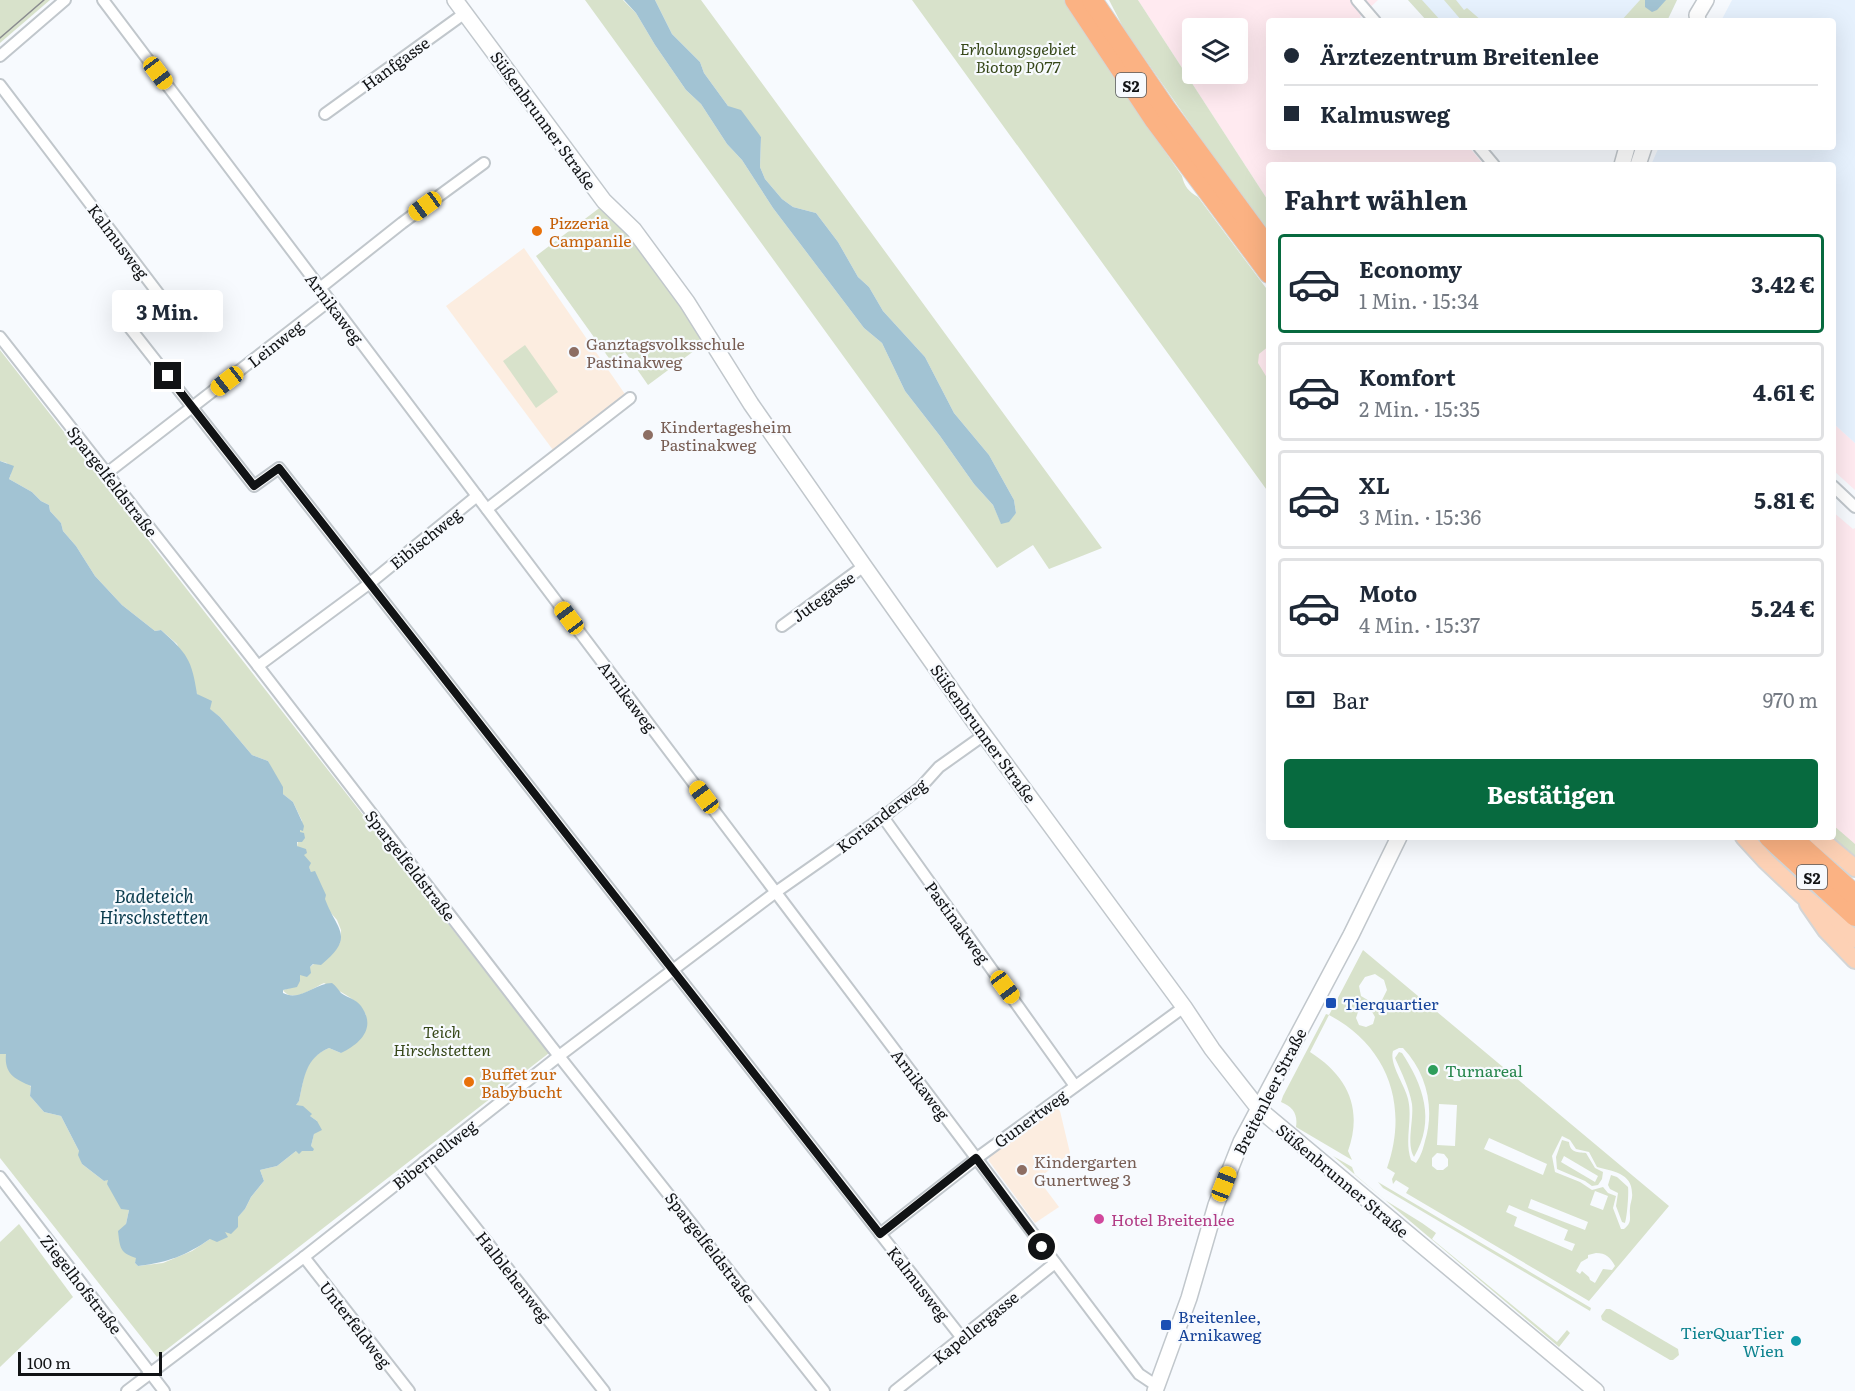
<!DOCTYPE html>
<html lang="de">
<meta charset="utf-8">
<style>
body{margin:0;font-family:Literata,serif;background:#f2f2f3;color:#1f2937;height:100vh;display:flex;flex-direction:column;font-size:22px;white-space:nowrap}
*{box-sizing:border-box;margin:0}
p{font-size:20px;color:#747a83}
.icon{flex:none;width:33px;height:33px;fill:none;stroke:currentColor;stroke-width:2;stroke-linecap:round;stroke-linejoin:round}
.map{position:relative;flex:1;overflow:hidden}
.side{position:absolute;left:1266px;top:162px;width:570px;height:678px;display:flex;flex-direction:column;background:#fff;border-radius:6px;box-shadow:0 6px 24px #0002}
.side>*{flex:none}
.guide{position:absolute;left:1266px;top:18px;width:570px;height:132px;border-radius:6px;box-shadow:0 6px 24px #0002;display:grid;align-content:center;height:132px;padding:0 18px;background:#fff}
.controls{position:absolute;left:1182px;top:18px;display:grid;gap:12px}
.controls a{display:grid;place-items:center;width:66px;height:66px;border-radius:6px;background:#fff;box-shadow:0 6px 24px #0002;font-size:30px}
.scale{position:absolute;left:18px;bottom:15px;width:144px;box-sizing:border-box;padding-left:6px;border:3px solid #111315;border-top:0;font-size:16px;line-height:21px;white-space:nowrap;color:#111315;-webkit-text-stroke:4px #f7fafe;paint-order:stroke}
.end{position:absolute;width:27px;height:27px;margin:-14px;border:8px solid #111315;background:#fff;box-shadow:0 0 0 3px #fff}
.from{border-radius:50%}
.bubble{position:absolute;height:42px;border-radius:6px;background:#fff;box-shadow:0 6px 24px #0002;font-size:20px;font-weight:700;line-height:42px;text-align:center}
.car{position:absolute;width:18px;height:36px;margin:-18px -9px;border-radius:8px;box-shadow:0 0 4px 2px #0007;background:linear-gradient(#f5c518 24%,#345 0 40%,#f5c518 0 76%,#345 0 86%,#f5c518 0)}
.guide b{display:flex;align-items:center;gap:21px;height:57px;font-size:22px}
.guide b+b{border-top:2px solid #e0e1e3}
.guide i{width:15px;height:15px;background:#1f2937}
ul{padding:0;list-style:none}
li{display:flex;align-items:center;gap:18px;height:99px;margin:0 12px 9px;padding:0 6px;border:3px solid #e0e1e3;border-radius:6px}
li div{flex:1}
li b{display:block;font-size:22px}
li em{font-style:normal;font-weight:700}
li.current{border-color:#076a3f}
li>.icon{width:54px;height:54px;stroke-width:1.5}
h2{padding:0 18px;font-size:27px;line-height:72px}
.pay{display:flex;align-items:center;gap:15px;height:66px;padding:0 18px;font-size:22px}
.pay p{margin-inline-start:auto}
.button{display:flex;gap:12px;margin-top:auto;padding:12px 18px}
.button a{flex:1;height:69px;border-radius:6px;background:#076a3f;color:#fff;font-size:24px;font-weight:700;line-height:69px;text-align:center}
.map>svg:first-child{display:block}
</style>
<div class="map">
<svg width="1855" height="1391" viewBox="0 0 1855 1391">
<rect width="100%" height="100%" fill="#f7fafe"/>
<g fill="#ffeaf0" fill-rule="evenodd">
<path d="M1138,0H1378L1360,17L1363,21H1269V147H1469L1484,165H1269V202ZM1192,28H1238V74H1192Z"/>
<path d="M1269,337V389L1252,354Z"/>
<path d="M1833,423L1855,443V490L1833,470Z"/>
<path d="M1833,512L1853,529L1855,528V853L1833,836Z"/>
</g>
<g fill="#e6f1fd">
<path d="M1408,0H1677L1667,21H1427Z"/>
<path d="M1732,0H1855V443L1833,423V165H1651L1659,147H1833V21H1721Z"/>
</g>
<g fill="#fcede0">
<path d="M524,248L627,397L553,450L446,306Z"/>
<path d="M1056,1107L1060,1111L1070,1153L1038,1179L1059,1207L1035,1223L989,1161L990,1156Z"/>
</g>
<g fill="#d8e2cb" fill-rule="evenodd">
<path d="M0,0H50L0,43Z"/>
<path d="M585,0H623L636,13L655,45L686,90L701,104L727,144L742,160L773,208L864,328L882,343L905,391L940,436L974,484L993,505L1001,523L1016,513L1014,500L989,455L954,413L925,357L883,311L869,287L858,277L838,242L816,213L793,207L782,199L765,179L760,167L761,137L728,106L704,73L700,62L672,34L655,0H701L1102,548L1049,569L1033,545L997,568Z"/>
<path d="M912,0H1064L1114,78L1182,176C1184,186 1189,192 1198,197L1269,292V346L1259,354L1258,363L1269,381V493Z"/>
<path d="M1109,0H1138L1269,202V231L1208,149L1124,29Z"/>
<path d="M1408,0H1422L1441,21H1427Z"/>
<path d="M1444,0H1456L1464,10L1467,8L1482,21H1462Z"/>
<path d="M1640,0H1677L1667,21H1621Z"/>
<path d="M602,206L614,216L706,342L648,385L625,352L611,361L536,256Z"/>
<path d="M525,345L558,392L536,408L503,361Z"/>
<path d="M0,350L549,1053L157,1357L0,1158V1054L6,1053L31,1087L30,1096L44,1112L61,1116L79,1151L82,1164L104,1181L109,1179L129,1210L126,1224L137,1258L135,1263L138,1266L163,1263L192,1251L210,1239L224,1232L245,1209L251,1197L264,1181L260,1170L277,1166L296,1151L311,1146L317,1121L295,1106L299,1101C304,1078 304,1058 329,1048L341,1053L366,1015C357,998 340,992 324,983C313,988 292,1004 283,990L297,986L300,975L340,943L341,930L337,920L330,912L303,855L306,853L297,846L302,821L293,802L283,794L268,761L252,755L220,717L209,709L197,694L177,644L161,630L155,631L122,605L95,576L76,546L63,531L61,523L50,511L49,505L41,501L32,492L9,479L11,474L7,463L0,461Z"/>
<path d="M1833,825L1855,844V858L1829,837H1833Z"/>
<path d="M1363,950L1669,1206L1589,1301L1406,1193L1409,1188L1396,1180L1393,1184L1392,1179L1395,1173L1387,1168C1409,1106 1388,1046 1329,1015L1310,1052C1348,1076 1363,1109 1348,1151L1352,1160L1296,1127C1298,1114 1293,1107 1281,1102L1283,1096L1326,1014L1329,1015ZM1375,974L1384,980L1387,990L1382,1000L1371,1002L1361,996L1359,986L1365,977ZM1364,1008L1371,1010L1375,1017L1373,1024L1366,1027L1359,1025L1356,1018L1358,1012ZM1399,1048H1403C1427,1073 1435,1109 1425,1141C1423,1149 1421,1156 1416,1163L1411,1160C1404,1140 1413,1120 1408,1099C1405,1085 1389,1064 1393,1051ZM1454,1066H1460L1464,1071V1077L1460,1081H1454L1450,1076V1070ZM1439,1104L1457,1105L1455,1146L1437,1145ZM1562,1136L1570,1140L1576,1149L1589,1152L1597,1167C1612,1171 1632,1173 1632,1193C1633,1198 1630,1203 1630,1208C1629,1217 1633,1222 1624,1229H1621L1613,1208L1616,1196L1608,1193L1603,1187L1592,1190L1580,1182L1555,1172L1552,1156ZM1489,1138L1547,1164L1543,1175L1484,1149ZM1437,1153L1444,1154L1448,1159V1166L1443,1170H1437L1432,1166V1158ZM1595,1191L1608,1196L1603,1210L1590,1205ZM1531,1199L1588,1222L1585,1230L1528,1208ZM1509,1205L1568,1230L1564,1240L1575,1244L1572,1251L1514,1226L1517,1217L1506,1212ZM1596,1253C1606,1253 1610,1257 1615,1266L1612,1270L1603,1269L1595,1283L1590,1280L1589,1277L1582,1271L1580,1274L1576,1271L1581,1262L1588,1258V1255Z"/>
<path d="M1399,1052L1402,1053C1423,1085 1436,1120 1414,1157C1406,1143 1414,1121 1412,1104C1409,1087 1402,1074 1395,1058Z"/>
<path d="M1562,1140L1569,1142C1570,1153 1578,1152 1586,1153L1595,1168L1603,1172L1602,1179L1598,1185L1592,1186L1585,1181L1557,1169L1556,1157ZM1564,1156L1598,1176L1595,1182L1561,1162Z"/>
<path d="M1333,1156L1352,1167L1355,1175L1385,1200L1422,1223L1436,1233L1432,1239L1557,1342L1567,1330L1570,1333L1559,1347Z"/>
<path d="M1611,1175L1617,1177L1628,1187C1629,1193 1627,1218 1625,1223L1622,1222L1616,1206L1618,1193L1610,1189L1608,1185Z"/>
<path d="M1378,1182L1591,1308L1590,1311L1383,1188Z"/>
<path d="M19,1224L73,1297L0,1367V1242Z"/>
<path d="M1606,1309H1610L1678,1349L1679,1355L1673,1360H1670L1602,1320L1601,1316Z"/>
</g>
<g fill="#a2c3d3">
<path d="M624,0H655L672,34L700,62L704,73L728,106L741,110L761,137L760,167L765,179L782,199L793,207L816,213L838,242L858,277L869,287L883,311L925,357L954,413L989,455L1014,500L1016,513L1009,522L1001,524L993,505L974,484L940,436L905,391L882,343L864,328L773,208L742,160L727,144L701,104L686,90L655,45L636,13Z"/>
<path d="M1645,0H1666L1657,10L1652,12L1645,7Z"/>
<path d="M0,461L14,466L9,479L32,492L41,501L49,505L50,511L61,523L63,531L76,546L95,576L122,605L155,631L161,630C187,653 192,660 197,694L212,701L210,709L220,717L252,755L268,761L283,787V794L293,802L304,826L303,831L300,830V832L304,833L305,838L302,842H297V846L306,849L307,853L304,855L311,863L309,867L311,872L315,871L326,895L325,899C337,931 356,936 321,965L313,964L310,967L311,973L307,977L300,975V981L297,987L283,990V993C300,1002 315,983 332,983C336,986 338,989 341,993C348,998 356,999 361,1006C377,1028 360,1044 341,1053L329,1048C305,1058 304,1079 299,1101L296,1105L303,1106L312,1114L310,1116L317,1121L322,1130L314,1134L311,1146L314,1149L313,1151H302L299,1154L296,1151L277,1166L260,1170L264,1181L251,1197L245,1209L238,1217V1227L231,1234L225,1232L228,1237L217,1242L210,1239C185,1256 169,1262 138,1266L135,1263L136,1258C120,1253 120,1248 118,1231L126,1224L129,1210L121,1209L107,1184L108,1180L104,1181L82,1164L78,1155L79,1151L61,1116L44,1112L30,1096L31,1086C15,1079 4,1074 6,1054H0Z"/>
</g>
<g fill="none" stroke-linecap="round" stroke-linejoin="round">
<defs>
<g id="street">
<path d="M103,0L1139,1374L1157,1386"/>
<path d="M1357,0L1375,21"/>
<path d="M0,56L65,0"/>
<path d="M0,85L164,301L130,328L254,486L279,468L962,1338"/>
<path d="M325,114L465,13"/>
<path d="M1479,147L1494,165"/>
<path d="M320,288L402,223L484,163"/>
<path d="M0,337L258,666L551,1046L824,1391"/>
<path d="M107,473L329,301"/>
<path d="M1833,486L1855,507"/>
<path d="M487,509L630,398"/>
<path d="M782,626L864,566"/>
<path d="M258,666L370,583L477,496"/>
<path d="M883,817L1075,1086"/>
<path d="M424,1162L604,1391"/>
<path d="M0,1177L164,1391"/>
<path d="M880,1234L977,1158L1184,1007"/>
<path d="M304,1257L409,1391"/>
<path d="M127,1391L304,1257L559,1056L776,892L883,817L921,787L939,767L984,735"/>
<path d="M895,1391L1055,1263"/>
</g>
<g id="secondary">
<path d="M455,0L604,201L634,230L687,302L751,404L864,566L973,720L1184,1007L1212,1049L1259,1109L1596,1391"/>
<path d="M1698,21L1697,15L1706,0"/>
<path d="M1622,165L1627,147"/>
<path d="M1638,165L1644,147"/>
<path d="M1155,1391L1189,1298L1216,1205L1241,1142L1351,935L1399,837"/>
</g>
<g id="primary">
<path d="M1744,837L1766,861L1801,894L1855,939"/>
<path d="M1818,837L1855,868"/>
<path d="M1808,904L1826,930L1855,960"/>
</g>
<g id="highway">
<path d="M1075,0L1154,119L1269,273"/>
<path d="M1092,0L1166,109L1269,249"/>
<path d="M1769,837L1855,916"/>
<path d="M1791,837L1855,895"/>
</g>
</defs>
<use href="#street" stroke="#c1c7cc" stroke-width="14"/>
<use href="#secondary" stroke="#c1c7cc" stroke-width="18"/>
<use href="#primary" stroke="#d4d5d5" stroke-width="20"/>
<use href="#highway" stroke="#d4d5d5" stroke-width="22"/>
<use href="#street" stroke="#fff" stroke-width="10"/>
<use href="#secondary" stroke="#fff" stroke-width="15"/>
<use href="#primary" stroke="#fdd1b5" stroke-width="16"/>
<use href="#highway" stroke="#fbb283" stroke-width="20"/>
<path stroke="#8a8c8f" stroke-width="1.5" d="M0,38L44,0"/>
</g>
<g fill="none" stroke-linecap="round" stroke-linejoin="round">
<path stroke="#111315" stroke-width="8" d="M168,376L254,486L279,468L880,1234L976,1158L1042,1247"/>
</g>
<g fill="#e8710a" stroke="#f7fafe" stroke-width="2">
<circle cx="537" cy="231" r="6"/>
<circle cx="469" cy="1082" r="6"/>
</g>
<g fill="#8d6e63" stroke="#f7fafe" stroke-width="2">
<circle cx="574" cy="352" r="6"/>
<circle cx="648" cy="435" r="6"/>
<circle cx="1022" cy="1170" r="6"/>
</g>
<g fill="#1a4fb4" stroke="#f7fafe" stroke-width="2">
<rect x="1325" y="997" width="12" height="12" rx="3"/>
<rect x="1160" y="1319" width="12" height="12" rx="3"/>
</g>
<circle fill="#2e9e5b" stroke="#f7fafe" stroke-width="2" cx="1433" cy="1070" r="6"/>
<circle fill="#d1479c" stroke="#f7fafe" stroke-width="2" cx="1099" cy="1219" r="6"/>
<circle fill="#0f9aa8" stroke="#f7fafe" stroke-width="2" cx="1796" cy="1341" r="6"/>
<g text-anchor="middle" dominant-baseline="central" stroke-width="4.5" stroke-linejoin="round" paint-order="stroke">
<g fill="#f7fafe" stroke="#56585b" stroke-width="1.5">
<rect x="1116" y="73" width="30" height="24" rx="4.5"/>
<rect x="1797" y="865" width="30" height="24" rx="4.5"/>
</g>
<g font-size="15" font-weight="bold" fill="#111315">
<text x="1131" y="85">S2</text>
<text x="1812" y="877">S2</text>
</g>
<g font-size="16" font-style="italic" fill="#364718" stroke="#f7fafe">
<text x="1018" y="48">Erholungsgebiet<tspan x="1018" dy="18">Biotop P077</tspan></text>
<text x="442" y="1031">Teich<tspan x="442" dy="18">Hirschstetten</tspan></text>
</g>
<g font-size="16" fill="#111315" stroke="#f7fafe">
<text transform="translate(395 63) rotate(-36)">Hanfgasse</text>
<text transform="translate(544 120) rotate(54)">Süßenbrunner Straße</text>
<text transform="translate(119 241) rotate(53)">Kalmusweg</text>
<text transform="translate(335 308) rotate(53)">Arnikaweg</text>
<text transform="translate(275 343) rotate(-38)">Leinweg</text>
<text transform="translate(113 481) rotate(52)">Spargelfeldstraße</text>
<text transform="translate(425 538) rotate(-39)">Eibischweg</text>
<text transform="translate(823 596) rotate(-36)">Jutegasse</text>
<text transform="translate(628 696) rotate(53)">Arnikaweg</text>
<text transform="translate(984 733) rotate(54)">Süßenbrunner Straße</text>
<text transform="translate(881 815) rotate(-38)">Korianderweg</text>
<text transform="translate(411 865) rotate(52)">Spargelfeldstraße</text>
<text transform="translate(958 922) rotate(54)">Pastinakweg</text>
<text transform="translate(921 1084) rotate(53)">Arnikaweg</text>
<text transform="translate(1269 1091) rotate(-63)">Breitenleer Straße</text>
<text transform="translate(1030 1118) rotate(-36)">Gunertweg</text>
<text transform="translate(434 1154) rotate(-38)">Bibernellweg</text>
<text transform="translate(1343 1180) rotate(40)">Süßenbrunner Straße</text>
<text transform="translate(711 1247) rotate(52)">Spargelfeldstraße</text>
<text transform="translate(514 1276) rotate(52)">Halblehenweg</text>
<text transform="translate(919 1283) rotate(52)">Kalmusweg</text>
<text transform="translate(82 1284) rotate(52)">Ziegelhofstraße</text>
<text transform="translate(356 1324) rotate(52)">Unterfeldweg</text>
<text transform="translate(975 1327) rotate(-39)">Kapellergasse</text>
</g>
<g font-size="16" fill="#c56008" stroke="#f7fafe" text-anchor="start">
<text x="549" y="222">Pizzeria<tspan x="549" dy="18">Campanile</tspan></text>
<text x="481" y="1073">Buffet zur<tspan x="481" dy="18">Babybucht</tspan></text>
</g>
<g font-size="16" fill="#785e54" stroke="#f7fafe" text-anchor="start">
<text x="586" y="343">Ganztagsvolksschule<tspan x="586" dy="18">Pastinakweg</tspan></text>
<text x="660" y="426">Kindertagesheim<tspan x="660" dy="18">Pastinakweg</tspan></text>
<text x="1034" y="1161">Kindergarten<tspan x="1034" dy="18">Gunertweg 3</tspan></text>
</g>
<g font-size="16" fill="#164399" stroke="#f7fafe" text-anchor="start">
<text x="1343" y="1003">Tierquartier</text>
<text x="1178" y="1316">Breitenlee,<tspan x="1178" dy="18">Arnikaweg</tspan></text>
</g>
<g font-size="16" fill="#27864d" stroke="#f7fafe" text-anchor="start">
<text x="1445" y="1070">Turnareal</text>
</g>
<g font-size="16" fill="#b23c85" stroke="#f7fafe" text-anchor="start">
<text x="1111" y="1219">Hotel Breitenlee</text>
</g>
<g font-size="16" fill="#0d838f" stroke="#f7fafe" text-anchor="end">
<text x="1784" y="1332">TierQuarTier<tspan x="1784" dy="18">Wien</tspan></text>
</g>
<g font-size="18" font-style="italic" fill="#0a3b4d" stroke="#f7fafe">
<text x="154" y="895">Badeteich<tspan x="154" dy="21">Hirschstetten</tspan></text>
</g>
</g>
</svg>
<div class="controls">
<a><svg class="icon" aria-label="layers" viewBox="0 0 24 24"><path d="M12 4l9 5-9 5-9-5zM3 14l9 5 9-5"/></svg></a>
</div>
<div class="scale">100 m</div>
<i class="end from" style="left:1042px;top:1247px"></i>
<i class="end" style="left:168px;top:376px"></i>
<div class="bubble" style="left:112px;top:290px;width:111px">3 Min.</div>
<i class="car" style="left:158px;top:73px;rotate:143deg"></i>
<i class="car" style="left:425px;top:206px;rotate:234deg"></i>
<i class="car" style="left:227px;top:381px;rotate:232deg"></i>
<i class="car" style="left:569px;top:618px;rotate:323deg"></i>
<i class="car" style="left:704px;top:797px;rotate:323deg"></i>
<i class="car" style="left:1005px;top:987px;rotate:144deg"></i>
<i class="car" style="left:1224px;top:1184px;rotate:21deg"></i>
<div class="guide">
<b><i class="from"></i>Ärztezentrum Breitenlee</b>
<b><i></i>Kalmusweg</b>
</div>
<section class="side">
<h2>Fahrt wählen</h2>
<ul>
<li class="current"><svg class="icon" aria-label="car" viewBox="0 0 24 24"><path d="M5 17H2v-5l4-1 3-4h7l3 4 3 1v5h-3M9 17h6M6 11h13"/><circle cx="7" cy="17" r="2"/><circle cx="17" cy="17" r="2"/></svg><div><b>Economy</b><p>1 Min. · 15:34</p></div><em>3.42 €</em></li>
<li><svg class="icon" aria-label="car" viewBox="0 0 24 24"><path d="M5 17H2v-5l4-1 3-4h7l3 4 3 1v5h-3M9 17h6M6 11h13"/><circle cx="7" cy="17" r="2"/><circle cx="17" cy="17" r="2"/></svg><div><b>Komfort</b><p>2 Min. · 15:35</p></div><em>4.61 €</em></li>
<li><svg class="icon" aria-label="car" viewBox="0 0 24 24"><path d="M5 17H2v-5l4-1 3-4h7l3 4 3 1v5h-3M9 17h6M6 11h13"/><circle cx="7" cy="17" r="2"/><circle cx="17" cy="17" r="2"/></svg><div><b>XL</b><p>3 Min. · 15:36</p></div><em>5.81 €</em></li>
<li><svg class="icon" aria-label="car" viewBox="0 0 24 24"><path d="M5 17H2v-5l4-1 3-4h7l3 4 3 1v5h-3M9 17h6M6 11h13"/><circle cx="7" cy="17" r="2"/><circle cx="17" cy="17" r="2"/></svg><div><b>Moto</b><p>4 Min. · 15:37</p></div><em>5.24 €</em></li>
</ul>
<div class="pay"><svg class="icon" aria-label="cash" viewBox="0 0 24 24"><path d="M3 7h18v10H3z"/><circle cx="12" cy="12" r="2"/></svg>Bar<p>970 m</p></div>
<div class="button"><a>Bestätigen</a></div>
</section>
</div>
